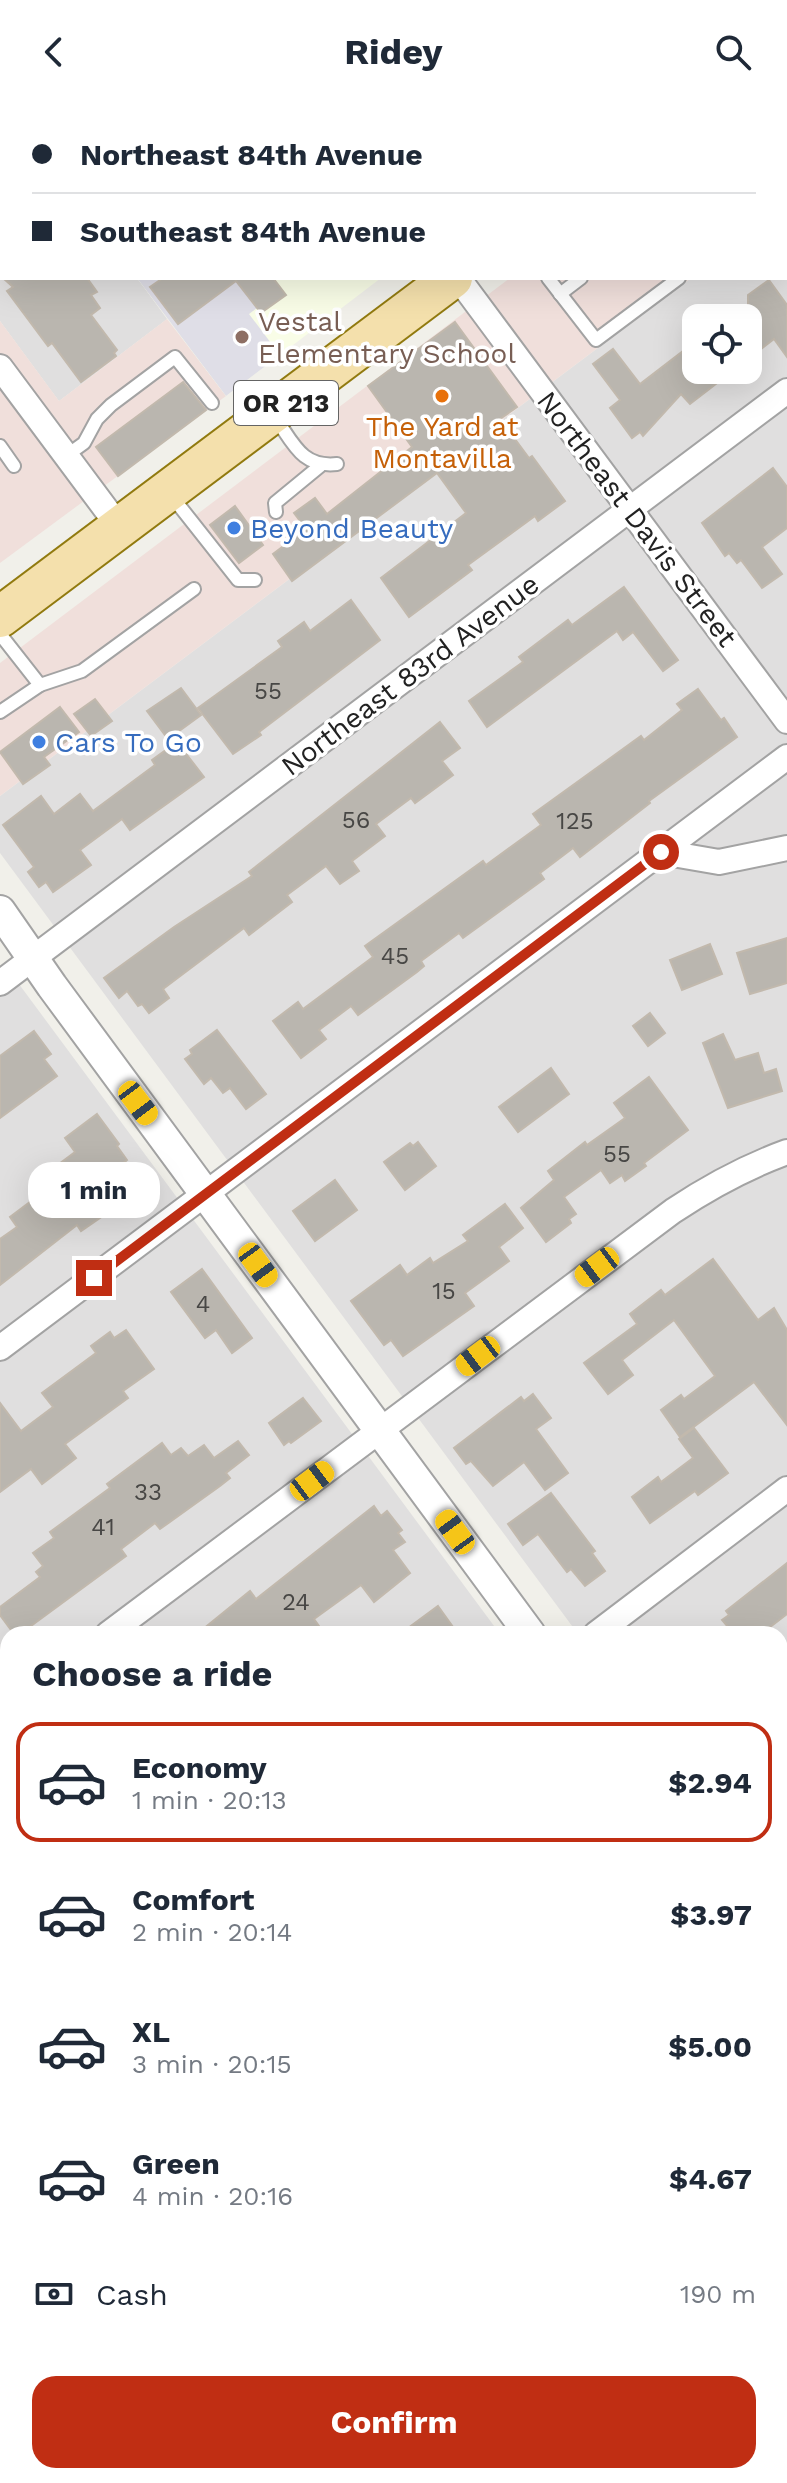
<!DOCTYPE html>
<meta charset="utf-8">
<style>
body{margin:0;font-family:"Work Sans",sans-serif;background:#f2f2f3;color:#1f2937;height:100vh;display:flex;flex-direction:column;font-size:30px;white-space:nowrap}
*{box-sizing:border-box;margin:0}
p{font-size:26px;color:#747a83}
.icon{flex:none;width:44px;height:44px;fill:none;stroke:currentColor;stroke-width:2;stroke-linecap:round;stroke-linejoin:round}
.map{position:relative;flex:1;overflow:hidden}
.sheet{position:absolute;left:0px;top:1522px;width:788px;height:858px;display:flex;flex-direction:column;background:#fff;border-radius:24px 24px 0 0;box-shadow:0 8px 32px #0002}
.sheet>*{flex:none}
.hud{position:absolute;left:0px;top:0px;width:788px;height:176px;box-shadow:0 8px 32px #0002;display:grid;align-content:center;height:176px;padding:0 32px;background:#fff}
.tools{position:absolute;left:682px;top:200px;display:grid;gap:16px}
.tools a{display:grid;place-items:center;width:80px;height:80px;border-radius:16px;background:#fff;box-shadow:0 8px 32px #0002;font-size:40px}
.end{position:absolute;width:36px;height:36px;margin:-18px;border:10px solid #c02e13;background:#fff;box-shadow:0 0 0 4px #fff}
.from{border-radius:50%}
.bubble{position:absolute;height:56px;border-radius:24px;background:#fff;box-shadow:0 8px 32px #0002;font-size:26px;font-weight:700;line-height:56px;text-align:center}
.car{position:absolute;width:24px;height:48px;margin:-24px -12px;border-radius:10px;box-shadow:0 0 6px 2px #0007;background:linear-gradient(#f5c518 24%,#345 0 40%,#f5c518 0 76%,#345 0 86%,#f5c518 0)}
.hud b{display:flex;align-items:center;gap:28px;height:76px;font-size:30px}
.hud b+b{border-top:2px solid #e0e1e3}
.hud i{width:20px;height:20px;background:#1f2937}
ul{padding:0;list-style:none}
li{display:flex;align-items:center;gap:24px;height:120px;margin:0 16px 12px;padding:0 16px;border:4px solid transparent;border-radius:24px}
li div{flex:1}
li b{display:block;font-size:30px}
li em{font-style:normal;font-weight:700}
li.current{border-color:#c02e13}
li>.icon{width:72px;height:72px;stroke-width:1.5}
h2{padding:0 32px;font-size:36px;line-height:96px}
.pay{display:flex;align-items:center;gap:20px;height:88px;padding:0 32px;font-size:30px}
.pay p{margin-inline-start:auto}
.button{display:flex;gap:16px;margin-top:auto;padding:16px 32px}
.button a{flex:1;height:92px;border-radius:24px;background:#c02e13;color:#fff;font-size:32px;font-weight:700;line-height:92px;text-align:center}
header{display:flex;justify-content:space-between;align-items:center;height:104px;padding:0 32px;background:#fff;font-size:36px;font-weight:700}
.map>svg:first-child{display:block}
</style>
<header><svg class="icon" aria-label="back" viewBox="0 0 24 24"><path d="M15 5l-7 7 7 7"/></svg>Ridey<svg class="icon" aria-label="search" viewBox="0 0 24 24"><circle cx="10" cy="10" r="6"/><path d="M15 15l6 6"/></svg></header>
<div class="map">
<svg width="787" height="2379" viewBox="0 0 787 2379">
<rect width="100%" height="100%" fill="#f1f0ea"/>
<g fill="#e0dfdf" fill-rule="evenodd">
<path d="M0,0L10,2H2V174H137L167,215L59,297L0,217Z"/>
<path d="M787,101V1798L780,1792V1530H578L0,749V692L691,174H786ZM696,214H748V266H696Z"/>
<path d="M13,872L500,1530H8V2372H780V1906L787,1915V2379H0V882Z"/>
</g>
<g fill="#f0dfdb">
<path d="M510,174H691L0,692V559Z"/>
<path d="M167,215L226,292L0,459V217L59,297Z"/>
</g>
<g fill="#f9fde7">
<path d="M8,0H597L598,2H10Z"/>
<path d="M137,174H381L226,292Z"/>
</g>
<path fill="#dfdee7" d="M137,174H163L151,183L178,220L234,174L257,204L249,210L280,251L226,292Z"/>
<g fill="#bab6af" stroke="#c2b9ad" stroke-width="2">
<path d="M3,174H87L97,188L91,191L100,204L91,211L117,246L114,249L116,252L81,278L52,239L48,242L7,187L13,183Z"/>
<path d="M163,174H273L286,191L261,209L236,177L178,220L150,183Z"/>
<path d="M769,176L787,201V253L774,235L748,255V191Z"/>
<path d="M455,218L517,303L500,315L529,354L532,352L565,397L538,417L535,412L468,461L472,466L409,513L381,474L466,409L437,369L292,477L273,450L306,425L294,409L315,394L327,410L412,343L368,282Z"/>
<path d="M687,244L696,256V266H734L690,300L681,290L643,332L640,328L632,334L610,304L620,296L593,260L613,245L640,280Z"/>
<path d="M183,278L206,306L118,372L96,343Z"/>
<path d="M773,364L787,383V424L762,443L782,470L762,484L741,456L737,459L729,449L725,452L702,419Z"/>
<path d="M235,402L263,441L239,459L210,421Z"/>
<path d="M624,483L678,556L663,567L633,528L623,536L617,527L487,623L469,597L523,558L519,553L568,516L572,521Z"/>
<path d="M351,496L380,536L259,628L261,631L233,650L198,604L282,543L278,537L304,518L310,527Z"/>
<path d="M181,584L201,611L168,635L147,607Z"/>
<path d="M698,585L721,616L724,614L737,633L649,697L650,699L580,753L573,744L540,769L544,775L463,834L459,829L421,857L424,862L417,868L358,911L351,902L319,926L326,935L301,954L273,917L298,898L303,905L373,853L365,842L483,757L486,761L541,721L533,710L641,632L644,636L682,606L677,600Z"/>
<path d="M95,595L112,617L91,632L74,610Z"/>
<path d="M60,603L79,628L44,653L50,661L23,680L0,648Z"/>
<path d="M440,618L460,644L442,657L453,671L415,699L411,694L376,720L385,732L352,757L359,767L340,780L326,762L287,791L292,798L249,831L244,824L163,885L169,894L149,909L142,900L138,902L127,887L119,894L104,874L174,823L252,772L249,768Z"/>
<path d="M177,638L204,673L130,726L122,715L80,746L91,761L53,788L46,778L39,783L28,768L34,763L3,721L41,692L54,710L80,690L93,707L155,661L152,656Z"/>
<path d="M787,834V879L750,890L737,849Z"/>
<path d="M710,840L722,870L682,886L670,856Z"/>
<path d="M650,909L665,929L648,942L633,922Z"/>
<path d="M217,926L266,990L246,1005L230,984L223,989L211,974L204,980L185,955L192,950L190,946Z"/>
<path d="M34,927L51,950L44,955L57,972L0,1014V952Z"/>
<path d="M723,930L735,956L758,949L764,969L776,965L782,987L728,1004L703,939Z"/>
<path d="M551,964L569,990L518,1028L499,1003Z"/>
<path d="M649,973L688,1026L644,1059L646,1062L625,1077L622,1071L610,1079L601,1066L564,1093L576,1110L569,1115L571,1119L546,1138L521,1104L554,1076L548,1067L585,1038L587,1041L625,1014L614,999Z"/>
<path d="M97,1010L119,1040L117,1042L127,1056L120,1062L139,1087L81,1127L77,1121L0,1181V1135L17,1123L10,1113L34,1095L43,1107L76,1083L59,1060L75,1048L65,1034Z"/>
<path d="M418,1038L436,1062L405,1086L384,1058L410,1039L413,1042Z"/>
<path d="M335,1076L357,1106L315,1137L293,1107Z"/>
<path d="M505,1100L523,1124L499,1143L509,1157L465,1189L474,1202L403,1252L391,1236L384,1241L351,1197L400,1161L407,1171L430,1154L433,1159L468,1137L463,1131Z"/>
<path d="M713,1155L758,1216L774,1204L787,1226V1321L754,1278L680,1333L661,1306L681,1291L684,1295L715,1272L674,1216L622,1256L633,1271L608,1290L584,1259L637,1220L630,1210L661,1186L665,1191Z"/>
<path d="M202,1165L252,1234L232,1249L216,1226L205,1234L171,1188Z"/>
<path d="M126,1226L154,1265L123,1287L128,1294L65,1340L76,1354L42,1380L31,1365L0,1388V1299L21,1327L53,1303L42,1289L96,1249L91,1242L110,1228L114,1234Z"/>
<path d="M533,1290L551,1314L536,1325L568,1369L545,1386L524,1358L493,1382L471,1357L466,1360L454,1344L521,1293L524,1297Z"/>
<path d="M303,1294L321,1317L291,1339L289,1337L284,1341L269,1319Z"/>
<path d="M694,1324L728,1369L698,1391L695,1387L650,1419L632,1393L658,1373L661,1378L693,1354L679,1335Z"/>
<path d="M238,1337L249,1351L226,1369L230,1374L220,1382L160,1425L155,1419L121,1445L126,1452L20,1530H14L0,1511V1503L40,1473L36,1468L43,1462L33,1449L54,1434L50,1428L110,1384L107,1380L162,1339L171,1351L181,1344L188,1352L204,1341L214,1354Z"/>
<path d="M551,1389L595,1447L592,1449L605,1467L585,1482L571,1465L567,1468L538,1430L523,1441L508,1420Z"/>
<path d="M374,1402L381,1412L387,1407L402,1426L398,1429L405,1438L393,1446L410,1469L374,1498L361,1481L314,1515L319,1522L309,1530H197L250,1487L256,1495Z"/>
<path d="M787,1459V1510L761,1530H734L722,1516L729,1511L726,1507Z"/>
<path d="M438,1502L458,1530H400Z"/>
</g>
<g fill="none" stroke-linecap="round" stroke-linejoin="round">
<defs>
<g id="service">
<path d="M746,0L747,2"/>
<path d="M786,55L787,56"/>
<path d="M786,69L787,68"/>
<path d="M548,174L596,236L679,174"/>
<path d="M560,190L581,174"/>
<path d="M274,312C293,338 301,364 337,360"/>
<path d="M0,342L14,362"/>
<path d="M66,352L84,339L97,315L111,301L175,253L212,299"/>
<path d="M170,390L238,476H255"/>
<path d="M276,408L275,399L320,362"/>
<path d="M0,530L40,581L82,567L194,485"/>
<path d="M0,608L40,581"/>
</g>
<g id="minor">
<path d="M629,0L630,2"/>
<path d="M458,174L787,617"/>
<path d="M0,263L120,424"/>
<path d="M661,748L719,758L787,744"/>
<path d="M0,879L787,287"/>
<path d="M0,1244L787,653"/>
<path d="M108,1530L673,1107C709,1083 746,1063 787,1048"/>
<path d="M596,1530L787,1385"/>
<path d="M0,1611L8,1605"/>
<path d="M780,1790L787,1785"/>
<path d="M0,1960L8,1971"/>
<path d="M780,2132L787,2127"/>
<path d="M0,2363L8,2357"/>
<path d="M546,2372L551,2379"/>
<path d="M445,2379L454,2372"/>
</g>
<g id="tertiary">
<path d="M0,807L52,882L530,1530"/>
<path d="M780,1856L787,1865"/>
</g>
<g id="primary">
<path d="M680,2L682,0"/>
<path d="M0,513L452,174"/>
</g>
</defs>
<use href="#service" stroke="#a3a3a3" stroke-width="16"/>
<use href="#minor" stroke="#a3a3a3" stroke-width="28"/>
<use href="#tertiary" stroke="#a3a3a3" stroke-width="34"/>
<use href="#primary" stroke="#917a0f" stroke-width="44"/>
<use href="#service" stroke="#fff" stroke-width="12"/>
<use href="#minor" stroke="#fff" stroke-width="24"/>
<use href="#tertiary" stroke="#fff" stroke-width="30"/>
<use href="#primary" stroke="#f4e0ac" stroke-width="40"/>
</g>
<g fill="none" stroke-linecap="round" stroke-linejoin="round">
<path stroke="#c02e13" stroke-width="10" d="M94,1174L661,748"/>
</g>
<circle fill="#8d6e63" stroke="#fff" stroke-width="3" cx="242" cy="233" r="8"/>
<circle fill="#e8710a" stroke="#fff" stroke-width="3" cx="442" cy="292" r="8"/>
<g fill="#3f7fe0" stroke="#fff" stroke-width="3">
<circle cx="234" cy="424" r="8"/>
<circle cx="39" cy="638" r="8"/>
</g>
<g text-anchor="middle" dominant-baseline="central" stroke-width="7" stroke-linejoin="round" paint-order="stroke">
<g font-size="24" fill="#484745">
<text x="268" y="587">55</text>
<text x="356" y="716">56</text>
<text x="575" y="717">125</text>
<text x="395" y="852">45</text>
<text x="617" y="1050">55</text>
<text x="444" y="1187">15</text>
<text x="203" y="1200">4</text>
<text x="148" y="1388">33</text>
<text x="103" y="1423">41</text>
<text x="296" y="1498">24</text>
</g>
<rect fill="#fff" stroke="#646464" stroke-width="2" x="234" y="277" width="104" height="44" rx="6"/>
<g font-size="26" font-weight="bold" fill="#222">
<text x="286" y="299">OR 213</text>
</g>
<g font-size="28" fill="#785e54" stroke="#fff" text-anchor="start">
<text x="258" y="217">Vestal<tspan x="258" dy="32">Elementary School</tspan></text>
</g>
<g font-size="28" fill="#c56008" stroke="#fff">
<text x="442" y="322">The Yard at<tspan x="442" dy="32">Montavilla</tspan></text>
</g>
<g font-size="28" fill="#222" stroke="#fff">
<text transform="translate(637 415) rotate(53)">Northeast Davis Street</text>
<text transform="translate(410 571) rotate(-37)">Northeast 83rd Avenue</text>
</g>
<g font-size="28" fill="#366cbe" stroke="#fff" text-anchor="start">
<text x="250" y="424">Beyond Beauty</text>
<text x="55" y="638">Cars To Go</text>
</g>
</g>
</svg>
<div class="tools">
<a><svg class="icon" aria-label="locate" viewBox="0 0 24 24"><circle cx="12" cy="12" r="6"/><path d="M12 2v4M12 18v4M2 12h4M18 12h4"/></svg></a>
</div>
<i class="end from" style="left:661px;top:748px"></i>
<i class="end" style="left:94px;top:1174px"></i>
<div class="bubble" style="left:28px;top:1058px;width:132px">1 min</div>
<i class="car" style="left:138px;top:999px;rotate:143deg"></i>
<i class="car" style="left:258px;top:1161px;rotate:144deg"></i>
<i class="car" style="left:597px;top:1163px;rotate:233deg"></i>
<i class="car" style="left:478px;top:1252px;rotate:233deg"></i>
<i class="car" style="left:312px;top:1377px;rotate:53deg"></i>
<i class="car" style="left:455px;top:1428px;rotate:324deg"></i>
<div class="hud">
<b><i class="from"></i>Northeast 84th Avenue</b>
<b><i></i>Southeast 84th Avenue</b>
</div>
<section class="sheet">
<h2>Choose a ride</h2>
<ul>
<li class="current"><svg class="icon" aria-label="car" viewBox="0 0 24 24"><path d="M5 17H2v-5l4-1 3-4h7l3 4 3 1v5h-3M9 17h6M6 11h13"/><circle cx="7" cy="17" r="2"/><circle cx="17" cy="17" r="2"/></svg><div><b>Economy</b><p>1 min · 20:13</p></div><em>$2.94</em></li>
<li><svg class="icon" aria-label="car" viewBox="0 0 24 24"><path d="M5 17H2v-5l4-1 3-4h7l3 4 3 1v5h-3M9 17h6M6 11h13"/><circle cx="7" cy="17" r="2"/><circle cx="17" cy="17" r="2"/></svg><div><b>Comfort</b><p>2 min · 20:14</p></div><em>$3.97</em></li>
<li><svg class="icon" aria-label="car" viewBox="0 0 24 24"><path d="M5 17H2v-5l4-1 3-4h7l3 4 3 1v5h-3M9 17h6M6 11h13"/><circle cx="7" cy="17" r="2"/><circle cx="17" cy="17" r="2"/></svg><div><b>XL</b><p>3 min · 20:15</p></div><em>$5.00</em></li>
<li><svg class="icon" aria-label="car" viewBox="0 0 24 24"><path d="M5 17H2v-5l4-1 3-4h7l3 4 3 1v5h-3M9 17h6M6 11h13"/><circle cx="7" cy="17" r="2"/><circle cx="17" cy="17" r="2"/></svg><div><b>Green</b><p>4 min · 20:16</p></div><em>$4.67</em></li>
</ul>
<div class="pay"><svg class="icon" aria-label="cash" viewBox="0 0 24 24"><path d="M3 7h18v10H3z"/><circle cx="12" cy="12" r="2"/></svg>Cash<p>190 m</p></div>
<div class="button"><a>Confirm</a></div>
</section>
</div>
